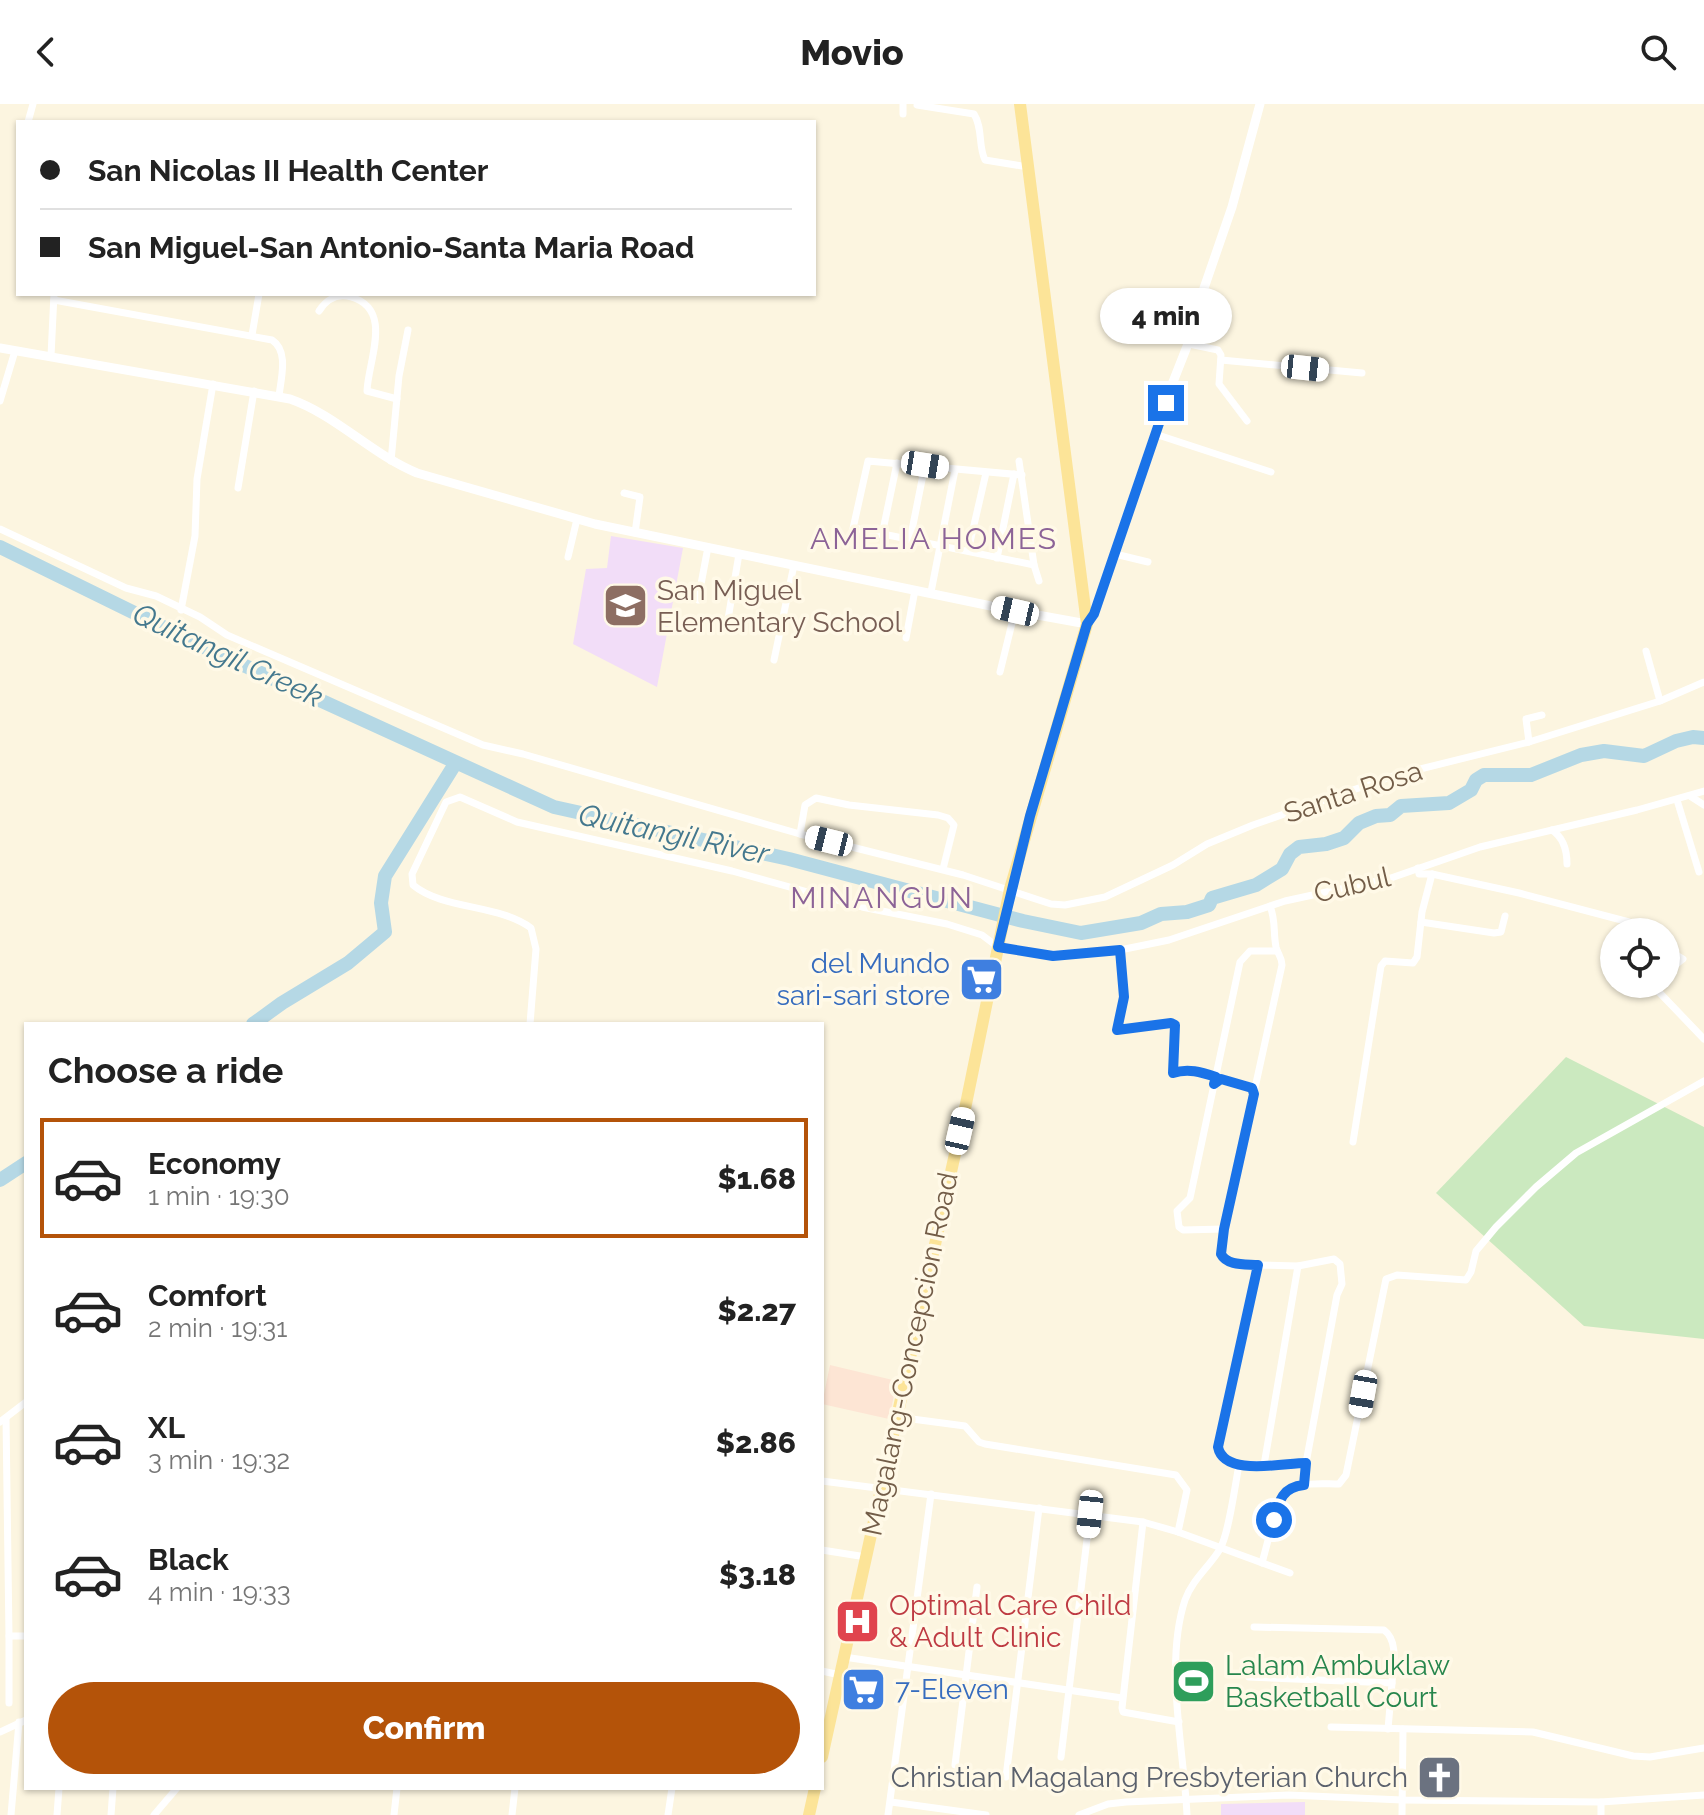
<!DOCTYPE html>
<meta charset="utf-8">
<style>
body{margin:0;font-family:Raleway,sans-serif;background:#f6f6f6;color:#222;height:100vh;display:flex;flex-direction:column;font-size:30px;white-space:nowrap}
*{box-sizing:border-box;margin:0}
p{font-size:26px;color:#767676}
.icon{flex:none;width:44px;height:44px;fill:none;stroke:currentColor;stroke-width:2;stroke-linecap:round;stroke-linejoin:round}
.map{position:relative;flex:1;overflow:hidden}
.details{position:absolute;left:24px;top:918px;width:800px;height:768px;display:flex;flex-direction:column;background:#fff;border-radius:0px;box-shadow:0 2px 6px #0004}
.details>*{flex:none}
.hud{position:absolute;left:16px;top:16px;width:800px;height:176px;border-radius:0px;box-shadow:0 2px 6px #0004;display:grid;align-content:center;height:176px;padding:0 24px;background:#fff}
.tools{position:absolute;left:1600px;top:814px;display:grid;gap:16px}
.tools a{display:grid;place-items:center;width:80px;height:80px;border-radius:50%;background:#fff;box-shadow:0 2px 6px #0004;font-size:40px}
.end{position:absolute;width:36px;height:36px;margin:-18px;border:10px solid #1a73e8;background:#fff;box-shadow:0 0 0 4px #fff}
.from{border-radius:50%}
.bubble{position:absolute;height:56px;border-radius:28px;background:#fff;box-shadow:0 2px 6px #0004;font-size:26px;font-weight:800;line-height:56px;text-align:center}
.car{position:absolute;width:24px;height:48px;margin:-24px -12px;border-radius:10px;box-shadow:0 0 6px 2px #0007;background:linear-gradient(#fff 24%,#345 0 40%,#fff 0 76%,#345 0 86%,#fff 0)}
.hud b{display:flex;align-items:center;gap:28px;height:76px;font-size:30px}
.hud b+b{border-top:2px solid #e0e0e0}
.hud i{width:20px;height:20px;background:#222}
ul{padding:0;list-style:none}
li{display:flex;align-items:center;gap:24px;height:120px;margin:0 16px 12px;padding:0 8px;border:4px solid transparent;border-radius:0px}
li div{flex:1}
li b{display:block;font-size:30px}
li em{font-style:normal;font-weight:800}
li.selected{border-color:#b45309}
li>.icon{width:72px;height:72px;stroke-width:1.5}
h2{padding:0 24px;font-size:36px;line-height:96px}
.cta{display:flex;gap:16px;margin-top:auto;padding:16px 24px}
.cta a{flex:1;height:92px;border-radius:48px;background:#b45309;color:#fff;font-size:32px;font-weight:800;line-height:92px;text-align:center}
header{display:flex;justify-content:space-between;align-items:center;height:104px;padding:0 24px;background:#fff;font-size:36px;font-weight:800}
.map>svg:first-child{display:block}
</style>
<header><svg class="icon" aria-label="back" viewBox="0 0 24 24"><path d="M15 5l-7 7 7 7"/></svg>Movio<svg class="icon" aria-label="search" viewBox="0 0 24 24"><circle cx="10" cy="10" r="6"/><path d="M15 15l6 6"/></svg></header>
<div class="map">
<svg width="1704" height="1711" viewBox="0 0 1704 1711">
<rect width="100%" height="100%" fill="#fcf5e0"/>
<path fill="#fde5d4" d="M830,1261L897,1277L889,1315L822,1300Z"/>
<g fill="#f2ddf8">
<path d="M611,432L683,444L657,583L573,540L586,465L607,464Z"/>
<path d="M1305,1698V1711H1221V1700Z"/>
</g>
<g fill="#cbe9bf">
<path d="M1566,953L1704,1023V1235L1584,1222L1436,1089Z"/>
<path d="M1200,1561L1202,1592L1187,1593L1185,1562Z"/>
</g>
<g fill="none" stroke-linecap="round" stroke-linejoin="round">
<g stroke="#b5d8e5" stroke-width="14">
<path d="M0,443L208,545L554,703L789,755L1023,817L1081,829L1141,819L1161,810L1187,808L1209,801L1212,794L1256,781L1282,765L1290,750L1299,743L1326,740L1344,734L1359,719L1376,712L1390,711L1401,702L1449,699L1471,686L1476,676L1484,671H1531L1581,651L1604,647L1644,652L1676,637L1693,633L1704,634"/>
<path d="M253,920L282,899L348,859L385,828L381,799L385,772L455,660"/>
<path d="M0,1076L26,1059"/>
</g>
<g stroke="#fff" stroke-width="7">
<path d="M917,1L974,10C983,24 978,42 985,56L1028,63"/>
<path d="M903,10V0"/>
<path d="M28,18L33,0"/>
<path d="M54,196L272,236C289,247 281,274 279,292"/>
<path d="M319,207C326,196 337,189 351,193C394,205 368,257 367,287L397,295"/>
<path d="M252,231L259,190"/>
<path d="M1189,240L1218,246L1221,251L1219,280L1247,317"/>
<path d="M51,252L54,190"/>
<path d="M1221,256L1362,269"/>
<path d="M0,297L15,247"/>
<path d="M1155,330L1271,368"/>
<path d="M391,357L399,272L408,226"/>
<path d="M1019,357L1034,461L1039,477"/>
<path d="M238,384L254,287"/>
<path d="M624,389L640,393L635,429"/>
<path d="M854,424L1034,461"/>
<path d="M0,425L126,484L156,492L200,513L227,531L483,641L523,650L800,730L963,771L1051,800L1065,801L1105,793L1173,761L1207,740L1253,721L1396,671L1529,638L1660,597L1704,578"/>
<path d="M882,431L897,359"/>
<path d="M910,436L925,361"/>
<path d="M850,438L868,357L1022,371"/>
<path d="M968,447L986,369"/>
<path d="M1115,450L1148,458"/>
<path d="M568,453L577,415"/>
<path d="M997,454L1014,370"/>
<path d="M931,488L955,366"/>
<path d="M698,496L708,443"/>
<path d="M181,506L195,432L197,375L213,280"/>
<path d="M727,521L739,450"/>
<path d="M906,534L915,486"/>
<path d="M1646,547L1660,597"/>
<path d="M774,556L794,461"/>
<path d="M1000,568L1015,507"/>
<path d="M1529,638L1526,615L1542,611"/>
<path d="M1690,692L1704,701"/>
<path d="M1677,696L1699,768"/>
<path d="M1552,726C1564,734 1567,746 1567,760"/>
<path d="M800,730L805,701L816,694L849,701L938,711L948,714L954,721L943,765"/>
<path d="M1432,770L1519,789L1629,818L1643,828"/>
<path d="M1421,818L1494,829L1501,828L1505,812"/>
<path d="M1666,845L1683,855L1666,868"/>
<path d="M1120,846L1124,893L1117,926L1171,919L1175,921L1173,969C1188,964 1201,967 1216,973"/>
<path d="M1657,880V886L1704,935"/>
<path d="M530,920L536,845L531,824C499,800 443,806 413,781L412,770L446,698L460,693L517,718L732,767L862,803L947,820L982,831L998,843L1053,852L1120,846L1169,836L1285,797L1391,774L1480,743L1637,706L1704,687"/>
<path d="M1216,979L1221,975L1252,984L1254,988"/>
<path d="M1353,1038L1381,862L1385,857L1413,859L1417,853L1422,808L1432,770H1419L1418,764"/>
<path d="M1224,1125L1183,1126L1179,1123L1177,1107L1190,1094L1240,858L1250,847H1277"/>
<path d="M1258,1161C1245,1160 1227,1162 1221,1150L1224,1125L1282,861C1282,853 1278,851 1276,843C1273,828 1276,817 1270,802"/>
<path d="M897,1313L965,1322L979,1338L985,1340L1176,1371L1187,1386L1178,1428"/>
<path d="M6,1314L9,1532H26"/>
<path d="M0,1318L26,1298"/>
<path d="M1239,1361L1306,1359"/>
<path d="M1264,1361L1298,1162"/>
<path d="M822,1377L1143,1418L1178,1428L1290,1469"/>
<path d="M1143,1418L1122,1604L1123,1608L1179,1618"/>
<path d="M822,1446L866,1453"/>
<path d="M1262,1459L1279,1395C1293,1376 1318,1380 1339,1380L1346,1371L1386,1175L1397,1171L1466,1176L1471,1168L1476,1147L1496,1123L1536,1083L1576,1049L1704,977"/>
<path d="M1254,1523L1384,1526C1399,1537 1393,1562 1392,1579"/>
<path d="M9,1532V1599"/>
<path d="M844,1553L1122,1594"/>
<path d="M822,1567L840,1571"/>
<path d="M1249,1573L1392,1579L1388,1625"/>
<path d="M1331,1623L1533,1628L1633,1652L1650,1653L1704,1644"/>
<path d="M0,1628L26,1616"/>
<path d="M1061,1653L1090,1410"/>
<path d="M955,1661L977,1483"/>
<path d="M1006,1673L1039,1404"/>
<path d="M891,1698L986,1711"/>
<path d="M1601,1698V1711"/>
<path d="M11,1711L19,1618"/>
<path d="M57,1711L59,1684"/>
<path d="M111,1711L113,1684"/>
<path d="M154,1711L177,1684"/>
<path d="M394,1711L397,1684"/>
<path d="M512,1711L515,1684"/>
<path d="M668,1711L672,1684"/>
<path d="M888,1711L931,1390"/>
<path d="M1079,1711L1108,1700L1126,1698L1289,1691L1402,1696L1601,1698L1704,1691"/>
<path d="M1187,1711C1184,1645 1164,1560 1185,1496C1192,1476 1210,1462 1220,1445C1229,1429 1235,1381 1239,1361L1222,1354L1219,1340L1258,1161L1298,1162L1334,1155L1340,1160L1342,1180L1337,1191L1306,1359L1304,1381"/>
<path d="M1402,1711L1403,1625"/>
</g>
<path stroke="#fff" stroke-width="9" d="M0,244L290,295C336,311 371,350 417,369L595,420L1015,507L1087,520L1094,510L1171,283L1199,212L1202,190L1232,103L1260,0"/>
<g stroke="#fce498" stroke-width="12">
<path d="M822,1653L966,1000L1010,785L1087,520L1020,0"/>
<path d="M809,1711L815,1684"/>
</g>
</g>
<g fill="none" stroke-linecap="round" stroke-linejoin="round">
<path stroke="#1a73e8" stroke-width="10" d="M1166,299L1094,510L1087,520L1030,712L998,843L1053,852L1120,846L1124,893L1117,926L1171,919L1175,921L1173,969C1188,964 1201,968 1216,973L1214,980L1221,975L1252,984L1254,990L1224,1125L1221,1150C1227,1162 1245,1160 1258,1161L1218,1343C1224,1373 1283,1359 1306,1359L1304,1381C1282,1383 1279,1397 1274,1416"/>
</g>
<defs>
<symbol id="school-square" viewBox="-11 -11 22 22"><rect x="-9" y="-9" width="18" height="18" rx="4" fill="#8d6e63" stroke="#fff9e7"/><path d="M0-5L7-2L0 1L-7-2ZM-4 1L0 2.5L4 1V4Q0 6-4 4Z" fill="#fff"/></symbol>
<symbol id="supermarket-square" viewBox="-11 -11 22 22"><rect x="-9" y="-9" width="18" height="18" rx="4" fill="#3f7fe0" stroke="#fff9e7"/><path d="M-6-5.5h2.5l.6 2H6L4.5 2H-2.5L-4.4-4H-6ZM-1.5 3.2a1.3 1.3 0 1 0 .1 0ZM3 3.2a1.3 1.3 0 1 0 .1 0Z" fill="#fff"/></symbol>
<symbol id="hospital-square" viewBox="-11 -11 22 22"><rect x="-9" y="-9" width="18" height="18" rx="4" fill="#e0444e" stroke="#fff9e7"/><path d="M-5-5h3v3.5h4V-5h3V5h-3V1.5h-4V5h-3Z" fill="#fff"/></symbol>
<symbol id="stadium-square" viewBox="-11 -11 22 22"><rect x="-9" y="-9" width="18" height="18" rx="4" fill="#2e9e5b" stroke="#fff9e7"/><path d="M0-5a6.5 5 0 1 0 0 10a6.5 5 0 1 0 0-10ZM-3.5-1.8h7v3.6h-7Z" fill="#fff"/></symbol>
<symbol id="church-square" viewBox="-11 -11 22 22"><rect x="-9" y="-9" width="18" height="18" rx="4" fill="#6b7280" stroke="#fff9e7"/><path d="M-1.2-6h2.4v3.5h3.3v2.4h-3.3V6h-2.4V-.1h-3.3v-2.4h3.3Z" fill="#fff"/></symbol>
</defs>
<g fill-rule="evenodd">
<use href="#school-square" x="600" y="476" width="51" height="51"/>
<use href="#supermarket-square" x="956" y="850" width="51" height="51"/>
<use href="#hospital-square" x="832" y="1492" width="51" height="51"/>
<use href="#stadium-square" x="1168" y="1552" width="51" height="51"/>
<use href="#supermarket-square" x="838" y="1560" width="51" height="51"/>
<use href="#church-square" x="1414" y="1648" width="51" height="51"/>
</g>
<g text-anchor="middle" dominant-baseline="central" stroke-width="7" stroke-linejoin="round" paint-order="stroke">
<g font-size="28" fill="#785e54" stroke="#fff9e7" text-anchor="start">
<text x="657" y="486">San Miguel<tspan x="657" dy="32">Elementary School</tspan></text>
</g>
<g font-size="28" fill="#735d48" stroke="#fff9e7">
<text transform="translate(1353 688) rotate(-18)">Santa Rosa</text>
<text transform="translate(1352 781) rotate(-13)">Cubul</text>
<text transform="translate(910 1250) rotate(-78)">Magalang-Concepcion Road</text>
</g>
<g font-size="28" fill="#366cbe" stroke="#fff9e7" text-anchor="end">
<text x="950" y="859">del Mundo<tspan x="950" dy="32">sari-sari store</tspan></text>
<text x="895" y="1585" text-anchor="start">7-Eleven</text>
</g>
<g font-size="28" fill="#be3a42" stroke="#fff9e7" text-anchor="start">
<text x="889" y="1501">Optimal Care Child<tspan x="889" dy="32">&amp; Adult Clinic</tspan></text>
</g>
<g font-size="28" fill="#27864d" stroke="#fff9e7" text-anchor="start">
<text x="1225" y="1561">Lalam Ambuklaw<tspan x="1225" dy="32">Basketball Court</tspan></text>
</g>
<g font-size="28" fill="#5b616d" stroke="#fff9e7" text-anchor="end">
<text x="1408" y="1673">Christian Magalang Presbyterian Church</text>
</g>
<g font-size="30" letter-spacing="2" fill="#8c6397" stroke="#fff9e7">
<text x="934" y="434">AMELIA HOMES</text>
<text x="882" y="793">MINANGUN</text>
</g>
<g font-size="30" font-style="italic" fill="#44788e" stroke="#fff9e7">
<text transform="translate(228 551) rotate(25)">Quitangil Creek</text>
<text transform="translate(674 730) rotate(12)">Quitangil River</text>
</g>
</g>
</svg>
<div class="tools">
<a><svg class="icon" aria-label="locate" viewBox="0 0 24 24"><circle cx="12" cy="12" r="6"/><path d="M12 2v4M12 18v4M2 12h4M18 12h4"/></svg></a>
</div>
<i class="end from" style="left:1274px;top:1416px"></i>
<i class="end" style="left:1166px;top:299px"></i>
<div class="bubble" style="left:1100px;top:184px;width:132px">4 min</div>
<i class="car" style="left:1305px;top:264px;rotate:96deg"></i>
<i class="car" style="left:925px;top:361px;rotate:99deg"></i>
<i class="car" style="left:1015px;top:507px;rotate:283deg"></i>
<i class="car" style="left:829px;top:737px;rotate:284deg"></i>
<i class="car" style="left:960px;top:1027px;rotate:13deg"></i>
<i class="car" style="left:1363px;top:1290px;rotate:190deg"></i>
<i class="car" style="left:1090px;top:1410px;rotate:186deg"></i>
<div class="hud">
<b><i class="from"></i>San Nicolas II Health Center</b>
<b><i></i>San Miguel-San Antonio-Santa Maria Road</b>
</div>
<section class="details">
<h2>Choose a ride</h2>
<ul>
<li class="selected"><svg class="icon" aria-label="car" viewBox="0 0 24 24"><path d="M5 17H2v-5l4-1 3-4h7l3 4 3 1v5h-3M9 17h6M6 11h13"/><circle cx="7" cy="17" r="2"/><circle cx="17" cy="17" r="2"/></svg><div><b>Economy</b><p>1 min · 19:30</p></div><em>$1.68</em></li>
<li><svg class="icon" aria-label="car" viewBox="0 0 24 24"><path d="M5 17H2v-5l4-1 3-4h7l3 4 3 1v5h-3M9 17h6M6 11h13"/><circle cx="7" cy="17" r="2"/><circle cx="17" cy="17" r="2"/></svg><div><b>Comfort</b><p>2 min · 19:31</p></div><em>$2.27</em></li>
<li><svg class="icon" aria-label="car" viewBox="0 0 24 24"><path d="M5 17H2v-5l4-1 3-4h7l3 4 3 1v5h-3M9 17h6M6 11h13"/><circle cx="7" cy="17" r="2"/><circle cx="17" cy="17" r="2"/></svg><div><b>XL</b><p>3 min · 19:32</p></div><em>$2.86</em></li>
<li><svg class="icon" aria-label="car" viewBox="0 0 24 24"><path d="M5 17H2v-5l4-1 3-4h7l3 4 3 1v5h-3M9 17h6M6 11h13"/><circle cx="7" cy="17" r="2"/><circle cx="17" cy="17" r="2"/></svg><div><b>Black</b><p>4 min · 19:33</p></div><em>$3.18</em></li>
</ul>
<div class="cta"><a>Confirm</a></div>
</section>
</div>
